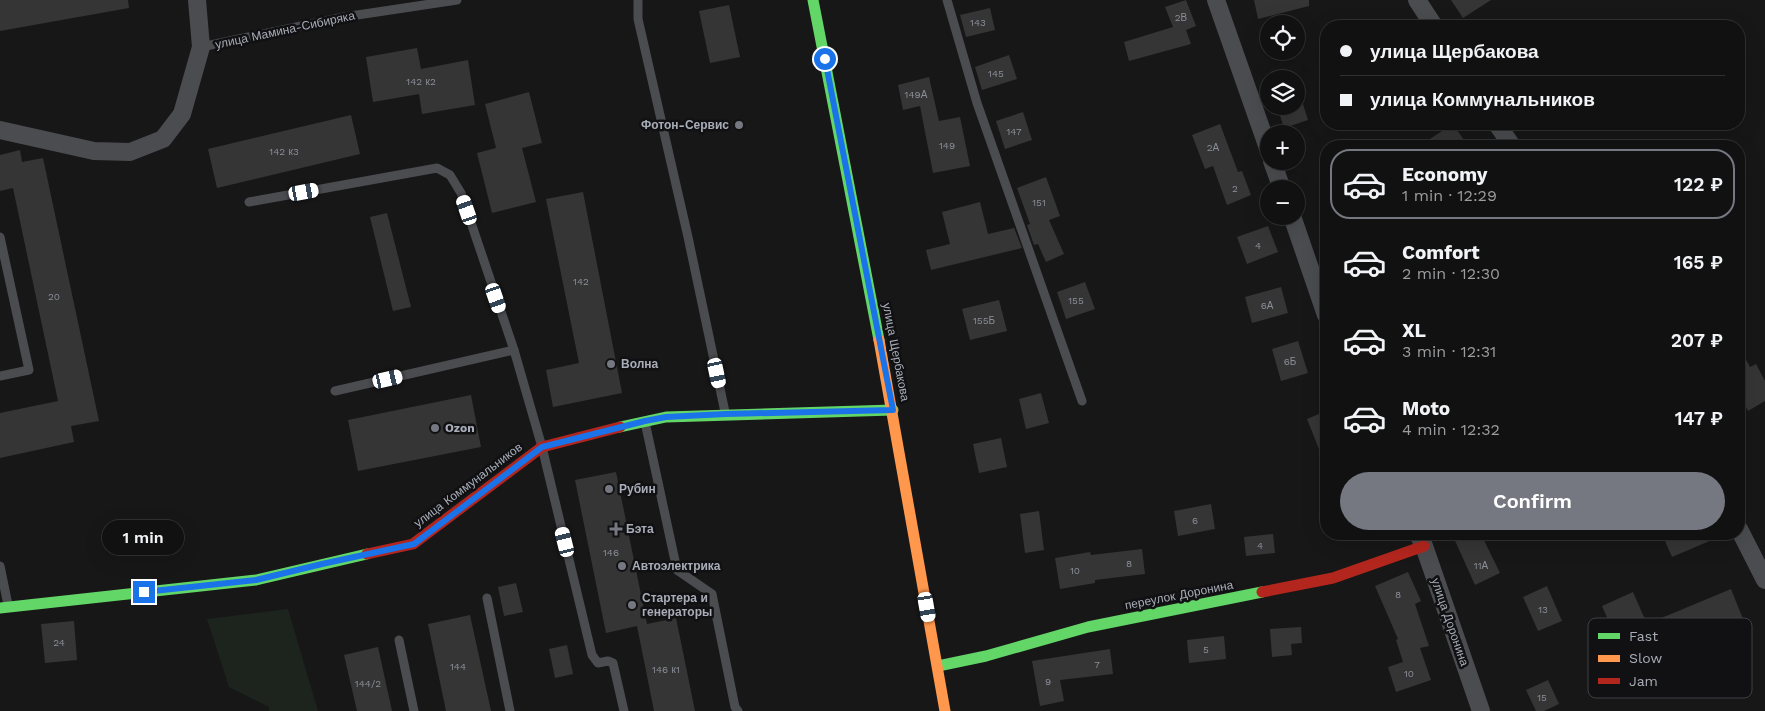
<!DOCTYPE html>
<meta charset="utf-8">
<style>
body{margin:0;font-family:"Work Sans",sans-serif;background:#1e1f1f;color:#f1f3f6;height:100vh;display:flex;flex-direction:column;font-size:19px;white-space:nowrap}
*{box-sizing:border-box;margin:0}
p{font-size:16px;color:#9c9d9f}
.icon{flex:none;width:28px;height:28px;fill:none;stroke:currentColor;stroke-width:2;stroke-linecap:round;stroke-linejoin:round}
.map{position:relative;flex:1;overflow:hidden}
.side{position:absolute;left:1320px;top:140px;width:425px;height:400px;display:flex;flex-direction:column;background:#111;border-radius:20px;box-shadow:0 5px 20px #0002,0 0 0 1px #303131}
.side>*{flex:none}
.hud{position:absolute;left:1320px;top:20px;width:425px;height:110px;border-radius:20px;box-shadow:0 5px 20px #0002,0 0 0 1px #303131;display:grid;align-content:center;height:110px;padding:0 20px;background:#111}
.buttons{position:absolute;left:1260px;top:15px;display:grid;gap:10px}
.buttons a{display:grid;place-items:center;width:45px;height:45px;border-radius:50%;background:#111;box-shadow:0 5px 20px #0002,0 0 0 1px #303131;font-size:25px}
.end{position:absolute;width:22px;height:22px;margin:-11px;border:6px solid #1a73e8;background:#fff;box-shadow:0 0 0 2px #fff}
.from{border-radius:50%}
.bubble{position:absolute;height:35px;border-radius:18px;background:#111;box-shadow:0 5px 20px #0002,0 0 0 1px #303131;font-size:16px;font-weight:600;line-height:35px;text-align:center}
.car{position:absolute;width:15px;height:30px;margin:-15px -8px;border-radius:6px;box-shadow:0 0 4px 1px #0007;background:linear-gradient(#fff 24%,#345 0 40%,#fff 0 76%,#345 0 86%,#fff 0)}
.hud b{display:flex;align-items:center;gap:18px;height:48px;font-size:19px}
.hud b+b{border-top:1px solid #303131}
.hud i{width:12px;height:12px;background:#f1f3f6}
ul{padding:9px 0 0;list-style:none}
li{display:flex;align-items:center;gap:15px;height:70px;margin:0 10px 8px;padding:0 10px;border:2px solid transparent;border-radius:20px}
li div{flex:1}
li b{display:block;font-size:19px}
li em{font-style:normal;font-weight:600}
li.active{border-color:#757880}
li>.icon{width:45px;height:45px;stroke-width:1.5}
.primary-button{display:flex;gap:10px;margin-top:auto;padding:10px 20px}
.primary-button a{flex:1;height:58px;border-radius:30px;background:#757880;color:#fff;font-size:20px;font-weight:600;line-height:58px;text-align:center}
.map>svg:first-child{display:block}
</style>
<div class="map">
<svg width="1765" height="711" viewBox="0 0 1765 711">
<rect width="100%" height="100%" fill="#171717"/>
<path fill="#1d241e" d="M288,609L318,711H269V707L229,687L207,619Z"/>
<g fill="#353536">
<path d="M0,0H128L129,8L0,31Z"/>
<path d="M1186,0L1196,26L1186,30L1191,44L1129,61L1124,42L1173,27L1165,7Z"/>
<path d="M1254,0H1309V6L1258,19Z"/>
<path d="M1451,0H1491L1463,18Z"/>
<path d="M729,5L740,57L710,63L699,11Z"/>
<path d="M990,8L995,30L966,37L960,15Z"/>
<path d="M417,48L421,69L468,60L475,105L422,114L419,94L373,102L366,57Z"/>
<path d="M1009,55L1017,79L982,90L975,67Z"/>
<path d="M929,77L939,121L960,117L970,166L933,173L920,106L903,110L898,85Z"/>
<path d="M1296,82L1308,120L1284,128L1277,106H1296Z"/>
<path d="M529,92L542,143L522,148L536,202L492,213L477,153L496,148L485,104Z"/>
<path d="M1023,112L1032,140L1005,149L996,121Z"/>
<path d="M351,115L360,154L217,188L208,149Z"/>
<path d="M1220,124L1238,172L1242,171L1251,195L1227,205L1213,166L1205,169L1192,135Z"/>
<path d="M1453,124L1468,146H1419Z"/>
<path d="M20,150L22,162L43,158L99,421L71,426L74,442L0,458V413L58,401L13,188L0,191V155Z"/>
<path d="M1046,177L1060,216L1049,220L1064,254L1046,262L1038,244L1034,245L1027,225L1030,224L1017,188Z"/>
<path d="M583,192L622,393L553,407L546,370L579,363L546,199Z"/>
<path d="M980,202L988,234L1014,228L1022,248L931,270L926,250L950,244L942,212Z"/>
<path d="M387,213L411,307L393,311L370,217Z"/>
<path d="M1268,226L1278,252L1247,264L1237,237Z"/>
<path d="M1085,282L1095,309L1066,319L1057,292Z"/>
<path d="M1281,287L1288,313L1252,323L1245,297Z"/>
<path d="M999,300L1007,331L970,340L962,309Z"/>
<path d="M1298,341L1308,373L1281,381L1272,349Z"/>
<path d="M1739,347L1750,367L1756,364L1765,381V401L1748,411L1739,392Z"/>
<path d="M1041,393L1049,423L1026,429L1019,399Z"/>
<path d="M471,395L481,447L358,471L348,420Z"/>
<path d="M1326,411V464H1325L1307,419Z"/>
<path d="M1001,438L1007,467L979,473L973,444Z"/>
<path d="M616,472L647,624L676,618L695,711H654L637,626L606,633L575,480Z"/>
<path d="M1211,504L1215,529L1178,536L1174,511Z"/>
<path d="M1039,511L1044,550L1025,553L1020,514Z"/>
<path d="M1273,534L1275,553L1246,556L1244,537Z"/>
<path d="M1452,534H1481L1500,573L1475,585Z"/>
<path d="M1682,534H1726L1672,557L1665,541Z"/>
<path d="M1142,549L1145,574L1095,580V583L1060,589L1055,558L1090,552L1091,555Z"/>
<path d="M1408,572L1421,601L1415,604L1429,646L1420,648L1431,680L1396,692L1388,667L1403,662L1396,640L1398,639L1375,586Z"/>
<path d="M516,583L523,612L504,616L498,587Z"/>
<path d="M1547,586L1562,621L1538,631L1523,597Z"/>
<path d="M1731,589L1743,619L1682,644L1680,640L1627,663L1602,606L1633,592L1647,624Z"/>
<path d="M470,615L491,711H446L428,624Z"/>
<path d="M74,621L77,660L45,663L41,624Z"/>
<path d="M1301,627L1302,643L1291,644L1292,655L1272,657L1270,629Z"/>
<path d="M1224,636L1226,659L1189,663L1187,640Z"/>
<path d="M567,645L573,674L555,678L549,649Z"/>
<path d="M378,647L392,711H357L344,655Z"/>
<path d="M1110,649L1113,674L1060,680L1064,701L1040,706L1032,661Z"/>
<path d="M1548,680L1559,704L1544,711H1536L1526,690Z"/>
</g>
<g fill="none" stroke-linecap="round" stroke-linejoin="round">
<g stroke="#4b4c50" stroke-width="9">
<path d="M638,0V19L688,237L725,412"/>
<path d="M947,0L977,103L1082,401"/>
<path d="M201,47L344,17L457,0"/>
<path d="M249,202L437,168L450,175L461,193L514,350L542,447L592,655L598,663L608,661L613,663L624,711"/>
<path d="M0,237L29,370L0,376"/>
<path d="M335,391L514,350"/>
<path d="M645,422L677,570L712,594L735,707L738,711"/>
<path d="M0,566L8,605"/>
<path d="M487,598L510,711"/>
<path d="M399,640L414,711"/>
</g>
<g stroke="#4b4c50" stroke-width="18">
<path d="M1216,0L1269,151"/>
<path d="M1417,0L1434,26"/>
<path d="M1497,124L1512,146"/>
<path d="M0,130L94,151L130,152L163,139L182,114L201,47L197,0"/>
<path d="M1272,161L1282,189"/>
<path d="M1292,216L1326,315"/>
<path d="M1739,529L1765,580"/>
<path d="M1418,534L1424,546L1481,711"/>
</g>
<g stroke="#63d668" stroke-width="11">
<path d="M813,0L879,340"/>
<path d="M620,427L666,417L893,410"/>
<path d="M0,608L256,580L367,554"/>
<path d="M938,666L986,656L1088,627L1262,592"/>
</g>
<path stroke="#ff974d" stroke-width="11" d="M879,340L945,711"/>
<g stroke="#b3261e" stroke-width="11">
<path d="M367,554L413,544L542,447L620,427"/>
<path d="M1262,592L1333,578L1424,546"/>
</g>
</g>
<g fill="none" stroke-linecap="round" stroke-linejoin="round">
<path stroke="#1a73e8" stroke-width="6" d="M144,592L256,580L322,564L414,544L542,447L645,421L666,417L726,414L893,410L825,59"/>
</g>
<g fill="#757880" stroke="#111113" stroke-width="2">
<circle cx="739" cy="125" r="5"/>
<circle cx="611" cy="364" r="5"/>
<circle cx="435" cy="428" r="5"/>
<circle cx="609" cy="489" r="5"/>
<path d="M613.5 521.5h5v5h5v5h-5v5h-5v-5h-5v-5h5z"/>
<circle cx="622" cy="566" r="5"/>
<circle cx="632" cy="605" r="5"/>
</g>
<g text-anchor="middle" dominant-baseline="central" stroke-width="5" stroke-linejoin="round" paint-order="stroke">
<g font-size="10" fill="#8b8f98">
<text x="1181" y="17">2В</text>
<text x="978" y="22">143</text>
<text x="996" y="73">145</text>
<text x="421" y="81">142 к2</text>
<text x="916" y="94">149А</text>
<text x="1014" y="131">147</text>
<text x="947" y="145">149</text>
<text x="1213" y="147">2А</text>
<text x="284" y="151">142 к3</text>
<text x="1235" y="188">2</text>
<text x="1039" y="202">151</text>
<text x="1258" y="245">4</text>
<text x="581" y="281">142</text>
<text x="54" y="296">20</text>
<text x="1076" y="300">155</text>
<text x="1267" y="305">6А</text>
<text x="984" y="320">155Б</text>
<text x="1290" y="361">6Б</text>
<text x="1195" y="520">6</text>
<text x="1260" y="545">4</text>
<text x="611" y="552">146</text>
<text x="1129" y="563">8</text>
<text x="1481" y="565">11А</text>
<text x="1075" y="570">10</text>
<text x="1398" y="594">8</text>
<text x="1543" y="609">13</text>
<text x="59" y="642">24</text>
<text x="1206" y="649">5</text>
<text x="1097" y="664">7</text>
<text x="458" y="666">144</text>
<text x="666" y="669">146 к1</text>
<text x="1409" y="673">10</text>
<text x="1048" y="681">9</text>
<text x="368" y="683">144/2</text>
<text x="1542" y="697">15</text>
</g>
<g font-size="12" fill="#a8adb8" stroke="#111113">
<text transform="translate(285 30) rotate(-12)">улица Мамина-Сибиряка</text>
<text transform="translate(896 352) rotate(79)">улица Щербакова</text>
<text transform="translate(468 485) rotate(-37)">улица Коммунальников</text>
<text transform="translate(1179 595) rotate(-11)">переулок Доронина</text>
<text transform="translate(1450 622) rotate(71)">улица Доронина</text>
</g>
<g font-size="12" font-weight="bold" fill="#a8adb8" stroke="#111113" text-anchor="start">
<text x="729" y="125" text-anchor="end">Фотон-Сервис</text>
<text x="621" y="364">Волна</text>
<text x="445" y="428">Ozon</text>
<text x="619" y="489">Рубин</text>
<text x="626" y="529">Бэта</text>
<text x="632" y="566">Автоэлектрика</text>
<text x="642" y="598">Стартера и<tspan x="642" dy="14">генераторы</tspan></text>
</g>
</g>
<rect x="1588" y="618" width="164" height="80" rx="8" fill="#111113" stroke="#3e4045" stroke-width="1"/>
<rect x="1598" y="633" width="22" height="6" fill="#63d668"/>
<rect x="1598" y="655" width="22" height="7" fill="#ff974d"/>
<rect x="1598" y="678" width="22" height="6" fill="#b3261e"/>
<g font-size="14" fill="#a8adb8">
<text x="1629" y="641">Fast</text>
<text x="1629" y="663">Slow</text>
<text x="1629" y="686">Jam</text>
</g>
</svg>
<div class="buttons">
<a><svg class="icon" aria-label="locate" viewBox="0 0 24 24"><circle cx="12" cy="12" r="6"/><path d="M12 2v4M12 18v4M2 12h4M18 12h4"/></svg></a>
<a><svg class="icon" aria-label="layers" viewBox="0 0 24 24"><path d="M12 4l9 5-9 5-9-5zM3 14l9 5 9-5"/></svg></a>
<a>+</a>
<a>−</a>
</div>
<i class="end from" style="left:825px;top:59px"></i>
<i class="end" style="left:144px;top:592px"></i>
<div class="bubble" style="left:102px;top:520px;width:82px">1 min</div>
<i class="car" style="left:304px;top:192px;rotate:80deg"></i>
<i class="car" style="left:467px;top:210px;rotate:341deg"></i>
<i class="car" style="left:496px;top:298px;rotate:161deg"></i>
<i class="car" style="left:717px;top:373px;rotate:168deg"></i>
<i class="car" style="left:388px;top:379px;rotate:77deg"></i>
<i class="car" style="left:565px;top:542px;rotate:346deg"></i>
<i class="car" style="left:927px;top:607px;rotate:170deg"></i>
<div class="hud">
<b><i class="from"></i>улица Щербакова</b>
<b><i></i>улица Коммунальников</b>
</div>
<section class="side">
<ul>
<li class="active"><svg class="icon" aria-label="car" viewBox="0 0 24 24"><path d="M5 17H2v-5l4-1 3-4h7l3 4 3 1v5h-3M9 17h6M6 11h13"/><circle cx="7" cy="17" r="2"/><circle cx="17" cy="17" r="2"/></svg><div><b>Economy</b><p>1 min · 12:29</p></div><em>122 ₽</em></li>
<li><svg class="icon" aria-label="car" viewBox="0 0 24 24"><path d="M5 17H2v-5l4-1 3-4h7l3 4 3 1v5h-3M9 17h6M6 11h13"/><circle cx="7" cy="17" r="2"/><circle cx="17" cy="17" r="2"/></svg><div><b>Comfort</b><p>2 min · 12:30</p></div><em>165 ₽</em></li>
<li><svg class="icon" aria-label="car" viewBox="0 0 24 24"><path d="M5 17H2v-5l4-1 3-4h7l3 4 3 1v5h-3M9 17h6M6 11h13"/><circle cx="7" cy="17" r="2"/><circle cx="17" cy="17" r="2"/></svg><div><b>XL</b><p>3 min · 12:31</p></div><em>207 ₽</em></li>
<li><svg class="icon" aria-label="car" viewBox="0 0 24 24"><path d="M5 17H2v-5l4-1 3-4h7l3 4 3 1v5h-3M9 17h6M6 11h13"/><circle cx="7" cy="17" r="2"/><circle cx="17" cy="17" r="2"/></svg><div><b>Moto</b><p>4 min · 12:32</p></div><em>147 ₽</em></li>
</ul>
<div class="primary-button"><a>Confirm</a></div>
</section>
</div>
